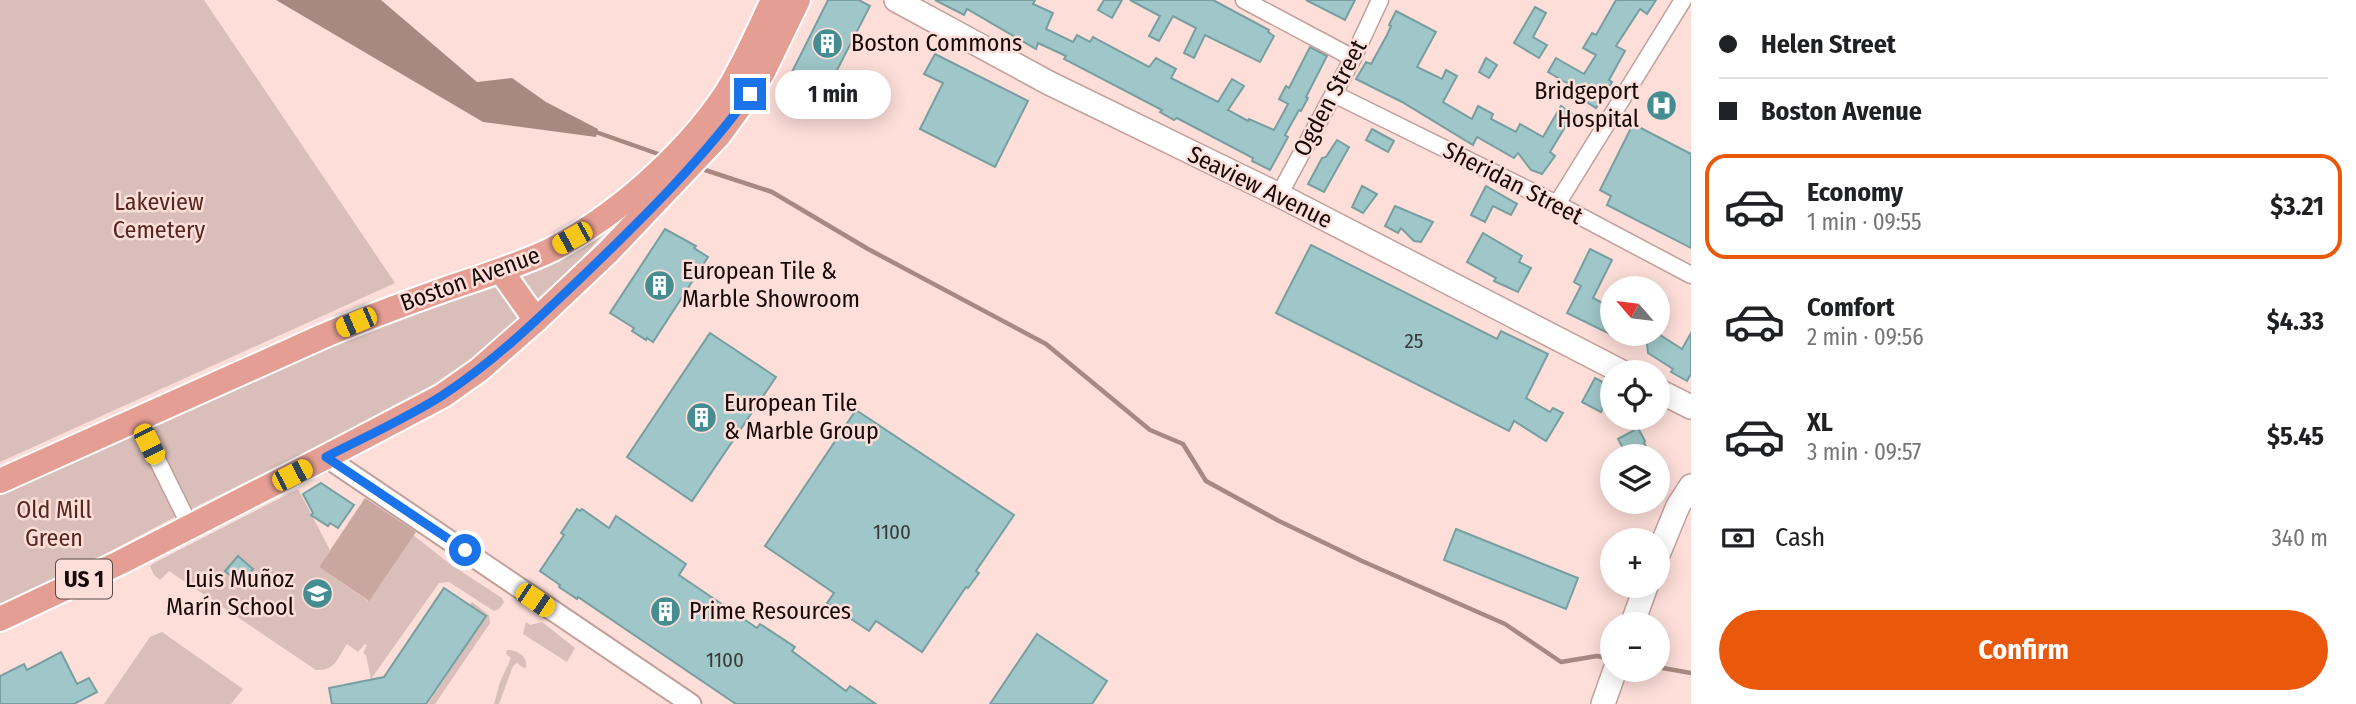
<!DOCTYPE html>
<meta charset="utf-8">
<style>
body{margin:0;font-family:"Fira Sans Condensed",sans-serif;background:#f2f2f2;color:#202124;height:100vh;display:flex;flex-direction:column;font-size:26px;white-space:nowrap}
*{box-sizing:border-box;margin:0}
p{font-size:23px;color:#757577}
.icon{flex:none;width:38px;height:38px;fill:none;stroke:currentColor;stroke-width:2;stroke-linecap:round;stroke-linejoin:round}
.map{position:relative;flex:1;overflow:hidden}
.details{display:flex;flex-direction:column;background:#fff;width:665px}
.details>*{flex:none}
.top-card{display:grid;align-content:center;height:154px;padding:0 28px;background:#fff}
.needle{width:46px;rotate:298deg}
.buttons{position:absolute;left:1600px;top:276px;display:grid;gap:14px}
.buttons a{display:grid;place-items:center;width:70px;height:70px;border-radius:50%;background:#fff;box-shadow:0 4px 18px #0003;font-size:35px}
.end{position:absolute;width:32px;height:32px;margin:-16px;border:9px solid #1a73e8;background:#fff;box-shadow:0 0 0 4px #fff}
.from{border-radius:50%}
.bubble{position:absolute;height:49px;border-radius:24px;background:#fff;box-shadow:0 4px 18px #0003;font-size:23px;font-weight:700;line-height:49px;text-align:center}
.car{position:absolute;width:21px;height:42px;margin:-21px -10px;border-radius:9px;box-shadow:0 0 5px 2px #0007;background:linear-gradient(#f5c518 24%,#345 0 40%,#f5c518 0 76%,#345 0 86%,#f5c518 0)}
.top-card b{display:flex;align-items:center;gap:24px;height:66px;font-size:26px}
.top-card b+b{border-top:2px solid #e0e0e0}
.top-card i{width:18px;height:18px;background:#202124}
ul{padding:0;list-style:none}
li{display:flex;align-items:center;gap:21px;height:105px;margin:0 14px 10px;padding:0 14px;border:4px solid transparent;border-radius:21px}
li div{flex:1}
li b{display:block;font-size:26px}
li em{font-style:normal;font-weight:700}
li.active{border-color:#ea580c}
li>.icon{width:63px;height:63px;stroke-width:1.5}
.pay{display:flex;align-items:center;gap:18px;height:77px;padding:0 28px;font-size:26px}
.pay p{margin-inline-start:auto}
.button{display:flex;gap:14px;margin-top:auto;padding:14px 28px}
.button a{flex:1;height:80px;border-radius:42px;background:#ea580c;color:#fff;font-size:28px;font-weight:700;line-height:80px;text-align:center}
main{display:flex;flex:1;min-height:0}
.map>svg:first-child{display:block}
</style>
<main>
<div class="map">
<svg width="1691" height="704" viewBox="0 0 1691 704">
<rect width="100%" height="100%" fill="#fdded9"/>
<g fill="#d9beb9">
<path d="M0,0H204L395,283L0,462Z"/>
<path d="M613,224L547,296L465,367L402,405L171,519L0,610V491L374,324L488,290L531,270Z"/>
<path d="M298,489L330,550L319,567L368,601L413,535L450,564L502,598L504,602L499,609L494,611L449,582L439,583L371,679L366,655L363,653L367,645L365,644L358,652L347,644C337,658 336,671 316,670L169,571L160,580L154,575L150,566L154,563Z"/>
<path d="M472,602L489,615L490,623L435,704H428L486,616L470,605Z"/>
<path d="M526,622L530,625L542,622L575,648L567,662L523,634Z"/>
<path d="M162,632L243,689L231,704H104L150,637Z"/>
<path d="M507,650C517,650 528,656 526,667L524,668L517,663L513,666L499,704H494L500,682L511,658L506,654Z"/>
</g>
<path fill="#c9a69f" d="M365,498L416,532L369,601L319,567Z"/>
<path fill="#aa8882" d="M276,0H381L477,82L512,78L546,102L598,129L596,137L483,122Z"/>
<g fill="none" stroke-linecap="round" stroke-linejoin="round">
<g stroke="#aa8882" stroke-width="4.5">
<path d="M593,131L664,156"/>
<path d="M699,168L772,192L868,249L1046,344L1150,430L1183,444L1206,481L1279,521L1362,561L1505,624L1561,662L1597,656L1612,659"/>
<path d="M1657,667L1691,673"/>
</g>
</g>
<g fill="#9fc7c9" stroke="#779fa1" stroke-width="2">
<path d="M828,0H859L870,6L817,109L782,92Z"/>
<path d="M935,0H1035L1033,4L1053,13L1046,29L1073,42L1077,35L1090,42L1093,37L1149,67L1156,58L1176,69L1171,78L1218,102L1232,79L1244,86L1228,110L1248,121L1249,119L1274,130L1288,104L1279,99L1286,86L1289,88L1310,47L1327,56L1306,97L1308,98L1301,111L1299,110L1285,135L1288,137L1270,170L1252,161L1253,158L1177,118L1174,120L1160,112L1162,110L1064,59L1066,56L1038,43L1036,49L967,9L964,15Z"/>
<path d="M1104,0H1122L1112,18L1098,10Z"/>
<path d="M1130,0H1213L1269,30L1268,32L1274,36L1260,62L1205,35L1194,58L1184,53L1196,28L1173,16L1159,41L1149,36L1160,16Z"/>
<path d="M1306,0H1355L1345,20Z"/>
<path d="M1616,0H1656L1647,14L1640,9L1616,46L1625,51L1609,80L1612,82L1596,108L1579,97L1582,92L1548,72L1556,58L1584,74L1596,55L1583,48L1592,33L1596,35Z"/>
<path d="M1535,7L1546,13L1533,37L1547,45L1539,58L1514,43Z"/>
<path d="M1396,11L1436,32L1417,67L1442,79L1446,70L1457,76L1443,102L1472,119L1478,106L1493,114L1491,119L1516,132L1520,124L1543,137L1561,106L1573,114L1550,152L1555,156L1542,174L1531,170L1518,153L1514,158L1477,137L1473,145L1402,102L1356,79L1366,62L1371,64L1387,35L1391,26L1389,25Z"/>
<path d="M935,54L1028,101L995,167L920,129L943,83L924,74Z"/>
<path d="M1486,58L1497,65L1489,78L1479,72Z"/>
<path d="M1633,124L1691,154V248L1607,205L1611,196L1600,190Z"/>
<path d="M1372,129L1394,141L1388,152L1366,140Z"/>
<path d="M1337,140L1349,147L1324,192L1308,184L1322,158L1326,157Z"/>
<path d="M1362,186L1377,194L1363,213L1352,207Z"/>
<path d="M1486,186L1517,204L1511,215L1493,206L1485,222L1471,215Z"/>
<path d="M1395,206L1433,222L1421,242L1414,241L1401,228L1398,233L1385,226Z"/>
<path d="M665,229L696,246L694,248L708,257L653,342L647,338L646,340L632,331L634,328L610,313Z"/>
<path d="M1483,233L1522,256L1519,262L1531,268L1518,292L1494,281L1496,278L1467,262Z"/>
<path d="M1311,245L1497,339L1501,331L1548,354L1526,398L1550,412L1553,408L1563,413L1546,441L1514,421L1509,431L1276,313Z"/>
<path d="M1590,249L1612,260L1593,298L1612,308V335L1567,313L1581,286L1574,282Z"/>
<path d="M710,333L776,377L692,501L627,457Z"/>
<path d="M1657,333L1682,349L1691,333V374L1687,381L1671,372L1673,369L1648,353L1646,334Z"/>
<path d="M1595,378L1612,387L1601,412L1582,402Z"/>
<path d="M856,410L1014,515L976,571L979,573L968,588L966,587L922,652L876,621L869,631L827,603L834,593L765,546Z"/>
<path d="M1638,428L1645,441L1644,443L1652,457H1628L1618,439Z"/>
<path d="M321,483L354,505L338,528L330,523L328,526L311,515L313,513L303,494Z"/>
<path d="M577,509L580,511L582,509L609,528L616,516L686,564L679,575L757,628L760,624L795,647L792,651L846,691L850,686L876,704H736L578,597L577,599L559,587L560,585L540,571L564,535L561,533Z"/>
<path d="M1456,529L1578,578L1566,609L1444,560Z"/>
<path d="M238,556L253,569L240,584L225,571Z"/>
<path d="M444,588L486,616L426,704H332L329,688L384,677Z"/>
<path d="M1037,634L1107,681L1092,704H990Z"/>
<path d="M61,652L77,684L89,678L97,692L74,704H0V676L24,664L27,670Z"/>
</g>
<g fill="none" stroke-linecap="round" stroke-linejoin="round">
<defs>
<g id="minor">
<path d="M1244,0L1353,58"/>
<path d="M1334,94L1557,204L1691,275"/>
<path d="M1279,195L1353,58L1380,0"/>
<path d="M1557,204L1683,0"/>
<path d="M138,421L190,526"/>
</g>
<path id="tertiary" d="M326,457L691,704"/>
<g id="secondary">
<path d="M896,0L1049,83L1279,195L1624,373"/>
<path d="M1657,390L1691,407"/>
<path d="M1657,557L1678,506L1691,486"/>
<path d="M1632,625L1646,586"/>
<path d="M1603,704L1615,670"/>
</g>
<g id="primary">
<path d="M501,271L536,320"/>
<path d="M0,481L321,337C363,319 404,304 446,289C481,277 517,266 551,250C616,216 684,156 725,95C744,65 758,32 773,0"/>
<path d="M0,619L121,562L326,457L442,396L479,370L536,320L608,252L719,135L749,94L763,72L798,0"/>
</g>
</defs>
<use href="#minor" stroke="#c39f99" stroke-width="19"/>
<use href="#tertiary" stroke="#c39f99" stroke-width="23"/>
<use href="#secondary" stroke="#c39f99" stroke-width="26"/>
<use href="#primary" stroke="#fff" stroke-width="28"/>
<use href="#minor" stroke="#fff" stroke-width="16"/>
<use href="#tertiary" stroke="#fff" stroke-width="19"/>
<use href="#secondary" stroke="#fff" stroke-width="23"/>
<use href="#primary" stroke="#e59e94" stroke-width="24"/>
</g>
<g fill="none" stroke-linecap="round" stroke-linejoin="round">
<path stroke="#1a73e8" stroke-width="9" d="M465,550L326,457C365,437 407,418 443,395C495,361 540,317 585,274C643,218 702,160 750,94"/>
</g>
<defs>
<symbol id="building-disc" viewBox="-11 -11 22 22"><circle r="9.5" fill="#458d90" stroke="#fdded9"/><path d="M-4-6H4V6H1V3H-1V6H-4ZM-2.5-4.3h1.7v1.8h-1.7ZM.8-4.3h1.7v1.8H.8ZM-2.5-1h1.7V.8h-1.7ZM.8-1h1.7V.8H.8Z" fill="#fff"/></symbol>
<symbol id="hospital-disc" viewBox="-11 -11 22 22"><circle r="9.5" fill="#458d90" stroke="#fdded9"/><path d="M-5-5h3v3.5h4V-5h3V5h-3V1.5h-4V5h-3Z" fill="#fff"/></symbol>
<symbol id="school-disc" viewBox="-11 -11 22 22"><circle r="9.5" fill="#458d90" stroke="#fdded9"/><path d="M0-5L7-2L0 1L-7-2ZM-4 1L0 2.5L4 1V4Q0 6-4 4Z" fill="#fff"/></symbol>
</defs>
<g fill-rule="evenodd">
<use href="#building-disc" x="810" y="26" width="35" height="35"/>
<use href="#hospital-disc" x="1644" y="88" width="35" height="35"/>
<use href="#building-disc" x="642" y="268" width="35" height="35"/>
<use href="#building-disc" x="684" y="400" width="35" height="35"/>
<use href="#school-disc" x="300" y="576" width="35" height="35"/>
<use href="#building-disc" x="648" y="594" width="35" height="35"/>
</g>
<g text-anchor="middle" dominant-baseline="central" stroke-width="5" stroke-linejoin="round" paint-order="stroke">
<g font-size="21" fill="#383938">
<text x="1414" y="341">25</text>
<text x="892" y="532">1100</text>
<text x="725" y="660">1100</text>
</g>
<rect fill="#fdded9" stroke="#5b4a47" stroke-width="2" x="56" y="559.5" width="56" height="39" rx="5"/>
<g font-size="23" font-weight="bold" fill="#160a08">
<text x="84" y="579">US 1</text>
</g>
<g font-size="24" fill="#160a08" stroke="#fdded9" text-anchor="start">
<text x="851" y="43">Boston Commons</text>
<text x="1639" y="91" text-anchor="end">Bridgeport<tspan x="1639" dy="28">Hospital</tspan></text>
<text x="682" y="271">European Tile &amp;<tspan x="682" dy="28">Marble Showroom</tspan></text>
<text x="724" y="403">European Tile<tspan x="724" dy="28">&amp; Marble Group</tspan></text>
<text x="294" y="579" text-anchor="end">Luis Muñoz<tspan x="294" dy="28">Marín School</tspan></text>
<text x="689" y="611">Prime Resources</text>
</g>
<g font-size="24" fill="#160a08" stroke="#fdded9">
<text transform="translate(1330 98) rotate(-62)">Ogden Street</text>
<text transform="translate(1513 183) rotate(27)">Sheridan Street</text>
<text transform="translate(1260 187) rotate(26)">Seaview Avenue</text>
<text transform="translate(470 279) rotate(-20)">Boston Avenue</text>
</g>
<g font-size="24" fill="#57271f" stroke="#fdded9">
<text x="159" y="202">Lakeview<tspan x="159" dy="28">Cemetery</tspan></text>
<text x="54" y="510">Old Mill<tspan x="54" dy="28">Green</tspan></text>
</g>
</g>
</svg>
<div class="buttons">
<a><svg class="needle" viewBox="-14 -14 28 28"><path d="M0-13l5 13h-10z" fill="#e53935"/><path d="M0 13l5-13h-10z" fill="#757577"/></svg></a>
<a><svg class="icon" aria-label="locate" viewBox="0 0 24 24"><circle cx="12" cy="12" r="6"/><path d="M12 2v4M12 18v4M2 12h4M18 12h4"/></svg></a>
<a><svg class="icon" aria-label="layers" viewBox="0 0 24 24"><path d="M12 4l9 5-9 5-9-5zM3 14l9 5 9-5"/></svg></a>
<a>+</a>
<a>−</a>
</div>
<i class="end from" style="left:465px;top:550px"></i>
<i class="end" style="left:750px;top:94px"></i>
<div class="bubble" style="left:775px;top:70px;width:116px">1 min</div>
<i class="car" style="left:572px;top:238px;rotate:241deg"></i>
<i class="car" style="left:356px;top:322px;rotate:247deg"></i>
<i class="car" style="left:149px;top:444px;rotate:153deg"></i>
<i class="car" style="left:292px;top:475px;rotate:63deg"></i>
<i class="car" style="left:535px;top:600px;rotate:124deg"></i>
</div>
<section class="details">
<div class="top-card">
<b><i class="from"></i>Helen Street</b>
<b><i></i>Boston Avenue</b>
</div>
<ul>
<li class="active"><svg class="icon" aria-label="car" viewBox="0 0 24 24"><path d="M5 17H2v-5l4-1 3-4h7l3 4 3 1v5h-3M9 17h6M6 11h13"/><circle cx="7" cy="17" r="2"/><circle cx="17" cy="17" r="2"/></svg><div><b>Economy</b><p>1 min · 09:55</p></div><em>$3.21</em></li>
<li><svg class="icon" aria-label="car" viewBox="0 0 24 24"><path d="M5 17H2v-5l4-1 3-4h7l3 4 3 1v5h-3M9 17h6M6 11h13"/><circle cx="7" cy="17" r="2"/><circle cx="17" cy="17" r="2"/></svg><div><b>Comfort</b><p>2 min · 09:56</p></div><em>$4.33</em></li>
<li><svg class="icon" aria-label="car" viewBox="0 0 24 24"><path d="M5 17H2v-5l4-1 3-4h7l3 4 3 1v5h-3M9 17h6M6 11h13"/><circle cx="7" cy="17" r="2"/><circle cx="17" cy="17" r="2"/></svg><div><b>XL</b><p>3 min · 09:57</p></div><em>$5.45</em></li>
</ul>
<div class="pay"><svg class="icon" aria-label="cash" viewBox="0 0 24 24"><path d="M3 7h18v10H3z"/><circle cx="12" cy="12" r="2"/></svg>Cash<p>340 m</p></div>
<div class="button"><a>Confirm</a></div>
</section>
</main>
